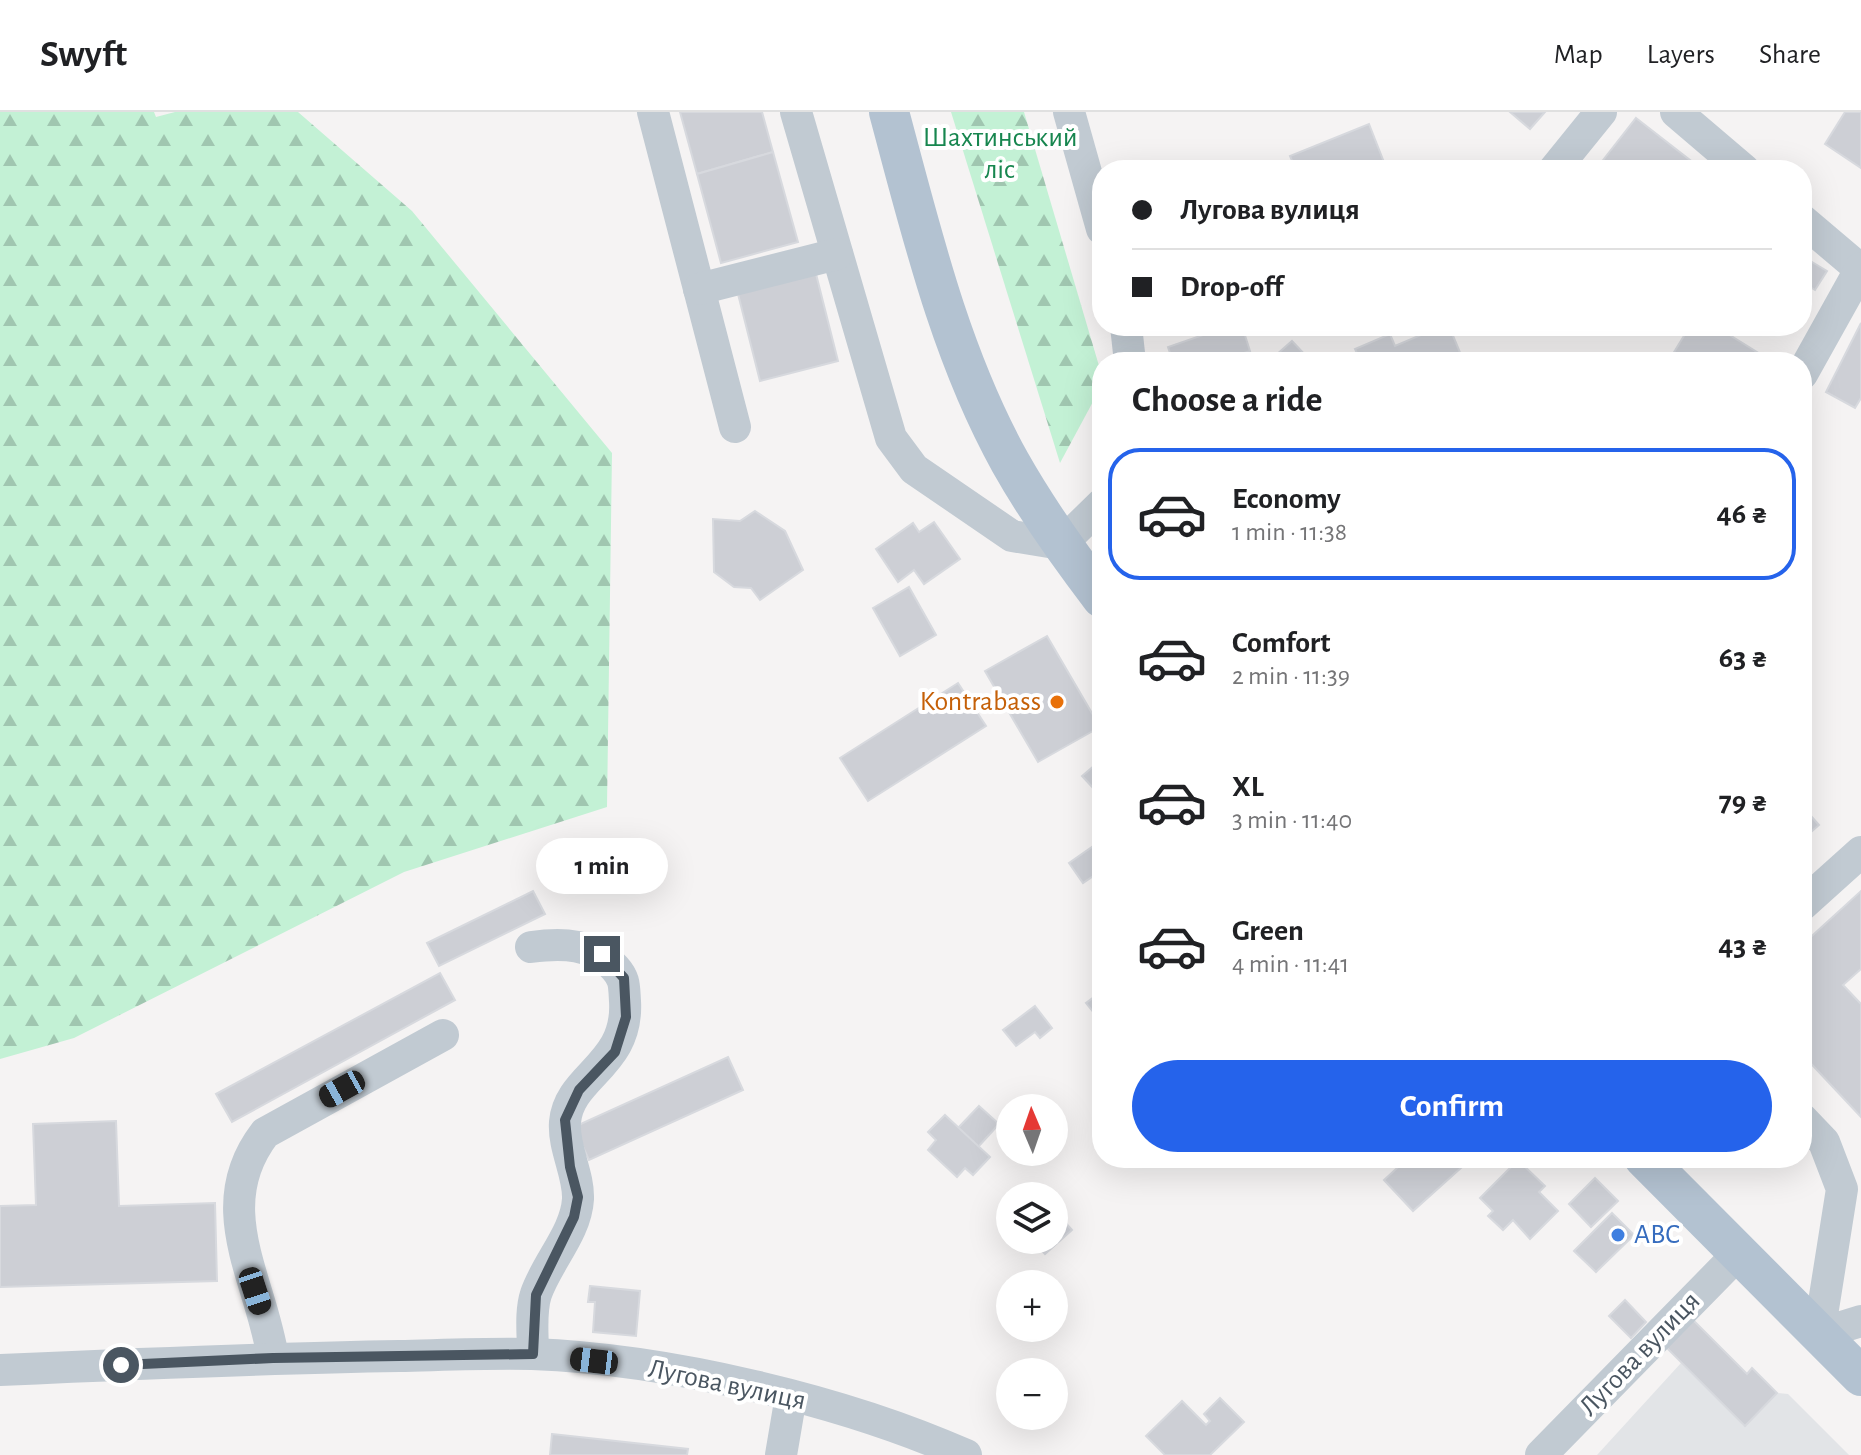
<!DOCTYPE html>
<meta charset="utf-8">
<style>
body{margin:0;font-family:"Alegreya Sans",sans-serif;background:#f2f2f2;color:#202124;height:100vh;display:flex;flex-direction:column;font-size:30px;white-space:nowrap}
*{box-sizing:border-box;margin:0}
p{font-size:26px;color:#757577}
.icon{flex:none;width:44px;height:44px;fill:none;stroke:currentColor;stroke-width:2;stroke-linecap:round;stroke-linejoin:round}
.map{position:relative;flex:1;overflow:hidden}
.panel{position:absolute;left:1092px;top:240px;width:720px;height:816px;display:flex;flex-direction:column;background:#fff;border-radius:32px;box-shadow:0 8px 32px #0002}
.panel>*{flex:none}
.top-card{position:absolute;left:1092px;top:48px;width:720px;height:176px;border-radius:32px;box-shadow:0 8px 32px #0002;display:grid;align-content:center;height:176px;padding:0 40px;background:#fff}
.needle{width:52px;rotate:358deg}
.buttons{position:absolute;left:996px;top:982px;display:grid;gap:16px}
.buttons a{display:grid;place-items:center;width:72px;height:72px;border-radius:50%;background:#fff;box-shadow:0 8px 32px #0002;font-size:40px}
.end{position:absolute;width:36px;height:36px;margin:-18px;border:10px solid #4a5661;background:#fff;box-shadow:0 0 0 4px #fff}
.from{border-radius:50%}
.bubble{position:absolute;height:56px;border-radius:28px;background:#fff;box-shadow:0 8px 32px #0002;font-size:26px;font-weight:700;line-height:56px;text-align:center}
.car{position:absolute;width:24px;height:48px;margin:-24px -12px;border-radius:10px;box-shadow:0 0 6px 2px #0007;background:linear-gradient(#222 24%,#8ab4d8 0 40%,#222 0 76%,#8ab4d8 0 86%,#222 0)}
.top-card b{display:flex;align-items:center;gap:28px;height:76px;font-size:30px}
.top-card b+b{border-top:2px solid #e0e0e0}
.top-card i{width:20px;height:20px;background:#202124}
ul{padding:0;list-style:none}
li{display:flex;align-items:center;gap:24px;height:132px;margin:0 16px 12px;padding:0 24px;border:4px solid transparent;border-radius:32px}
li div{flex:1}
li b{display:block;font-size:30px}
li em{font-style:normal;font-weight:700}
li.on{border-color:#2563eb}
li>.icon{width:72px;height:72px;stroke-width:1.5}
h2{padding:0 40px;font-size:36px;line-height:96px}
.cta{display:flex;gap:16px;margin-top:auto;padding:16px 40px}
.cta a{flex:1;height:92px;border-radius:48px;background:#2563eb;color:#fff;font-size:32px;font-weight:700;line-height:92px;text-align:center}
header{display:flex;align-items:center;gap:48px;box-sizing:border-box;height:112px;padding:0 40px;background:#fff;border-bottom:2px solid #e0e0e0}
header strong{font-size:38px}
nav{display:flex;gap:44px;margin-inline-start:auto;font-size:28px}
.map>svg:first-child{display:block}
</style>
<header>
<strong>Swyft</strong>
<nav><a>Map</a><a>Layers</a><a>Share</a></nav>
</header>
<div class="map">
<svg width="1861" height="1343" viewBox="0 0 1861 1343">
<defs>
<pattern id="forest-firs" width="22" height="20" patternUnits="userSpaceOnUse" patternTransform="scale(2)"><rect width="22" height="20" fill="#c3f1d5"/><path d="M5 1l3.5 6h-7zM16 11l3.5 6h-7z" fill="#a0c6b0"/></pattern>
</defs>
<rect width="100%" height="100%" fill="#f5f3f3"/>
<path fill="#e2e4e7" d="M1681,1251L1744,1314L1777,1281L1788,1282L1849,1343H1597Z"/>
<g fill="url(#forest-firs)">
<path d="M0,0H154L156,5L175,0H298L412,99L612,341L607,695L404,760L74,926L0,947Z"/>
<path d="M951,0H1024L1102,264V273L1060,351Z"/>
</g>
<g fill="#cdcfd5" stroke="#d7d9de" stroke-width="2">
<path d="M680,0H762L773,40L697,62Z"/>
<path d="M1510,0H1545L1530,17Z"/>
<path d="M1845,0H1861V56L1825,32Z"/>
<path d="M1636,6L1695,52L1690,58H1608L1600,52Z"/>
<path d="M1369,12L1387,58H1296L1290,44Z"/>
<path d="M773,40L798,130L721,151L697,62Z"/>
<path d="M1802,144L1827,159L1815,178L1802,170Z"/>
<path d="M815,158L838,249L760,269L737,178Z"/>
<path d="M1861,211V286L1855,296L1826,280Z"/>
<path d="M1229,214H1242L1250,239L1218,250H1173L1168,235Z"/>
<path d="M1442,214H1449L1464,250H1361L1355,237L1390,222L1395,234Z"/>
<path d="M1690,214H1715L1773,250H1668Z"/>
<path d="M1292,229L1310,248L1268,250Z"/>
<path d="M755,399L785,419L803,458L760,488L751,476L734,475L714,460L713,407L740,409Z"/>
<path d="M934,410L960,447L924,472L914,458L898,470L876,437L913,411L919,420Z"/>
<path d="M909,475L936,523L900,544L873,496Z"/>
<path d="M1047,524L1100,615L1038,650L985,559Z"/>
<path d="M958,571L986,614L868,689L840,646Z"/>
<path d="M1102,647V672L1095,678L1082,664Z"/>
<path d="M1802,694L1819,713L1802,728Z"/>
<path d="M1102,728V758L1083,771L1069,751Z"/>
<path d="M533,779L545,802L439,854L427,831Z"/>
<path d="M1861,779V857L1843,873L1861,892V1005L1802,942V833Z"/>
<path d="M440,861L455,888L232,1010L216,982Z"/>
<path d="M1102,879V911L1086,891Z"/>
<path d="M1035,894L1052,916L1040,926L1035,920L1016,934L1003,918Z"/>
<path d="M728,945L743,978L589,1048L574,1015Z"/>
<path d="M979,994L999,1012L978,1035L958,1016Z"/>
<path d="M945,1003L990,1045L973,1063L965,1056L957,1065L928,1038L936,1028L928,1020Z"/>
<path d="M116,1009L119,1094L215,1091L217,1169L0,1175V1094L36,1093L33,1012Z"/>
<path d="M1408,1046H1472L1413,1099L1384,1068Z"/>
<path d="M1518,1048L1545,1074L1539,1080L1558,1099L1530,1127L1513,1108L1503,1118L1488,1104L1493,1099L1480,1086Z"/>
<path d="M1595,1066L1618,1089L1591,1115L1569,1092Z"/>
<path d="M1054,1098L1072,1118L1045,1142L1032,1128H1054Z"/>
<path d="M1612,1101L1634,1123L1596,1160L1574,1139Z"/>
<path d="M590,1174L640,1179L636,1224L593,1220L595,1190H588Z"/>
<path d="M1625,1188L1646,1210L1631,1226L1609,1204Z"/>
<path d="M1693,1208L1747,1262L1752,1256L1777,1281L1745,1314L1666,1235Z"/>
<path d="M1220,1286L1244,1310L1210,1343H1165L1146,1324L1182,1289L1206,1313L1210,1309L1204,1302Z"/>
<path d="M552,1322L688,1337L687,1343H550Z"/>
</g>
<g fill="none" stroke-linecap="round" stroke-linejoin="round">
<g stroke="#c1cad2" stroke-width="32">
<path d="M653,0L735,315"/>
<path d="M796,0L891,326L914,357L1012,424L1061,432L1102,392"/>
<path d="M1069,0L1102,117"/>
<path d="M1676,0L1744,58"/>
<path d="M1554,58L1601,0"/>
<path d="M1802,108L1860,157"/>
<path d="M699,177L837,142"/>
<path d="M1126,214L1130,250"/>
<path d="M1802,262L1861,156"/>
<path d="M1802,793L1861,740"/>
<path d="M531,835C562,831 593,831 615,856C625,867 624,874 625,889C629,954 569,963 565,1010C563,1036 579,1062 578,1087C576,1121 547,1150 536,1182C530,1200 533,1223 533,1242"/>
<path d="M1802,1007L1824,1030L1842,1077L1819,1222L1861,1209"/>
<path d="M273,1246C261,1167 208,1095 265,1021L443,923"/>
<path d="M0,1258C133,1252 266,1246 399,1244C443,1243 488,1241 532,1242C667,1247 842,1288 966,1343"/>
<path d="M781,1343L791,1284"/>
<path d="M1541,1343L1739,1141"/>
</g>
<g stroke="#b3c2d1" stroke-width="40">
<path d="M889,0C921,119 950,242 1010,350C1037,398 1069,443 1102,486"/>
<path d="M1644,1046L1861,1264"/>
</g>
</g>
<g fill="none" stroke-linecap="round" stroke-linejoin="round">
<path stroke="#4a5661" stroke-width="10" d="M121,1253L273,1246L533,1242L536,1183L574,1105L578,1085L570,1055L565,1008L579,978L615,940L626,905L624,866L602,842"/>
</g>
<circle fill="#e8710a" stroke="#fff" stroke-width="3" cx="1057" cy="590" r="8"/>
<circle fill="#3f7fe0" stroke="#fff" stroke-width="3" cx="1618" cy="1123" r="8"/>
<g text-anchor="middle" dominant-baseline="central" stroke-width="8" stroke-linejoin="round" paint-order="stroke">
<g font-size="28" fill="#17864f" stroke="#fff">
<text x="1000" y="26">Шахтинський<tspan x="1000" dy="32">ліс</tspan></text>
</g>
<g font-size="28" fill="#c56008" stroke="#fff" text-anchor="end">
<text x="1041" y="590">Kontrabass</text>
</g>
<g font-size="28" fill="#366cbe" stroke="#fff" text-anchor="start">
<text x="1634" y="1123">ABC</text>
</g>
<g font-size="28" fill="#4a5661" stroke="#fff">
<text transform="translate(1640 1242) rotate(-46)">Лугова вулиця</text>
<text transform="translate(727 1273) rotate(12)">Лугова вулиця</text>
</g>
</g>
</svg>
<div class="buttons">
<a><svg class="needle" viewBox="-14 -14 28 28"><path d="M0-13l5 13h-10z" fill="#e53935"/><path d="M0 13l5-13h-10z" fill="#757577"/></svg></a>
<a><svg class="icon" aria-label="layers" viewBox="0 0 24 24"><path d="M12 4l9 5-9 5-9-5zM3 14l9 5 9-5"/></svg></a>
<a>+</a>
<a>−</a>
</div>
<i class="end from" style="left:121px;top:1253px"></i>
<i class="end" style="left:602px;top:842px"></i>
<div class="bubble" style="left:536px;top:726px;width:132px">1 min</div>
<i class="car" style="left:342px;top:977px;rotate:241deg"></i>
<i class="car" style="left:255px;top:1179px;rotate:162deg"></i>
<i class="car" style="left:594px;top:1249px;rotate:277deg"></i>
<div class="top-card">
<b><i class="from"></i>Лугова вулиця</b>
<b><i></i>Drop-off</b>
</div>
<section class="panel">
<h2>Choose a ride</h2>
<ul>
<li class="on"><svg class="icon" aria-label="car" viewBox="0 0 24 24"><path d="M5 17H2v-5l4-1 3-4h7l3 4 3 1v5h-3M9 17h6M6 11h13"/><circle cx="7" cy="17" r="2"/><circle cx="17" cy="17" r="2"/></svg><div><b>Economy</b><p>1 min · 11:38</p></div><em>46 ₴</em></li>
<li><svg class="icon" aria-label="car" viewBox="0 0 24 24"><path d="M5 17H2v-5l4-1 3-4h7l3 4 3 1v5h-3M9 17h6M6 11h13"/><circle cx="7" cy="17" r="2"/><circle cx="17" cy="17" r="2"/></svg><div><b>Comfort</b><p>2 min · 11:39</p></div><em>63 ₴</em></li>
<li><svg class="icon" aria-label="car" viewBox="0 0 24 24"><path d="M5 17H2v-5l4-1 3-4h7l3 4 3 1v5h-3M9 17h6M6 11h13"/><circle cx="7" cy="17" r="2"/><circle cx="17" cy="17" r="2"/></svg><div><b>XL</b><p>3 min · 11:40</p></div><em>79 ₴</em></li>
<li><svg class="icon" aria-label="car" viewBox="0 0 24 24"><path d="M5 17H2v-5l4-1 3-4h7l3 4 3 1v5h-3M9 17h6M6 11h13"/><circle cx="7" cy="17" r="2"/><circle cx="17" cy="17" r="2"/></svg><div><b>Green</b><p>4 min · 11:41</p></div><em>43 ₴</em></li>
</ul>
<div class="cta"><a>Confirm</a></div>
</section>
</div>
